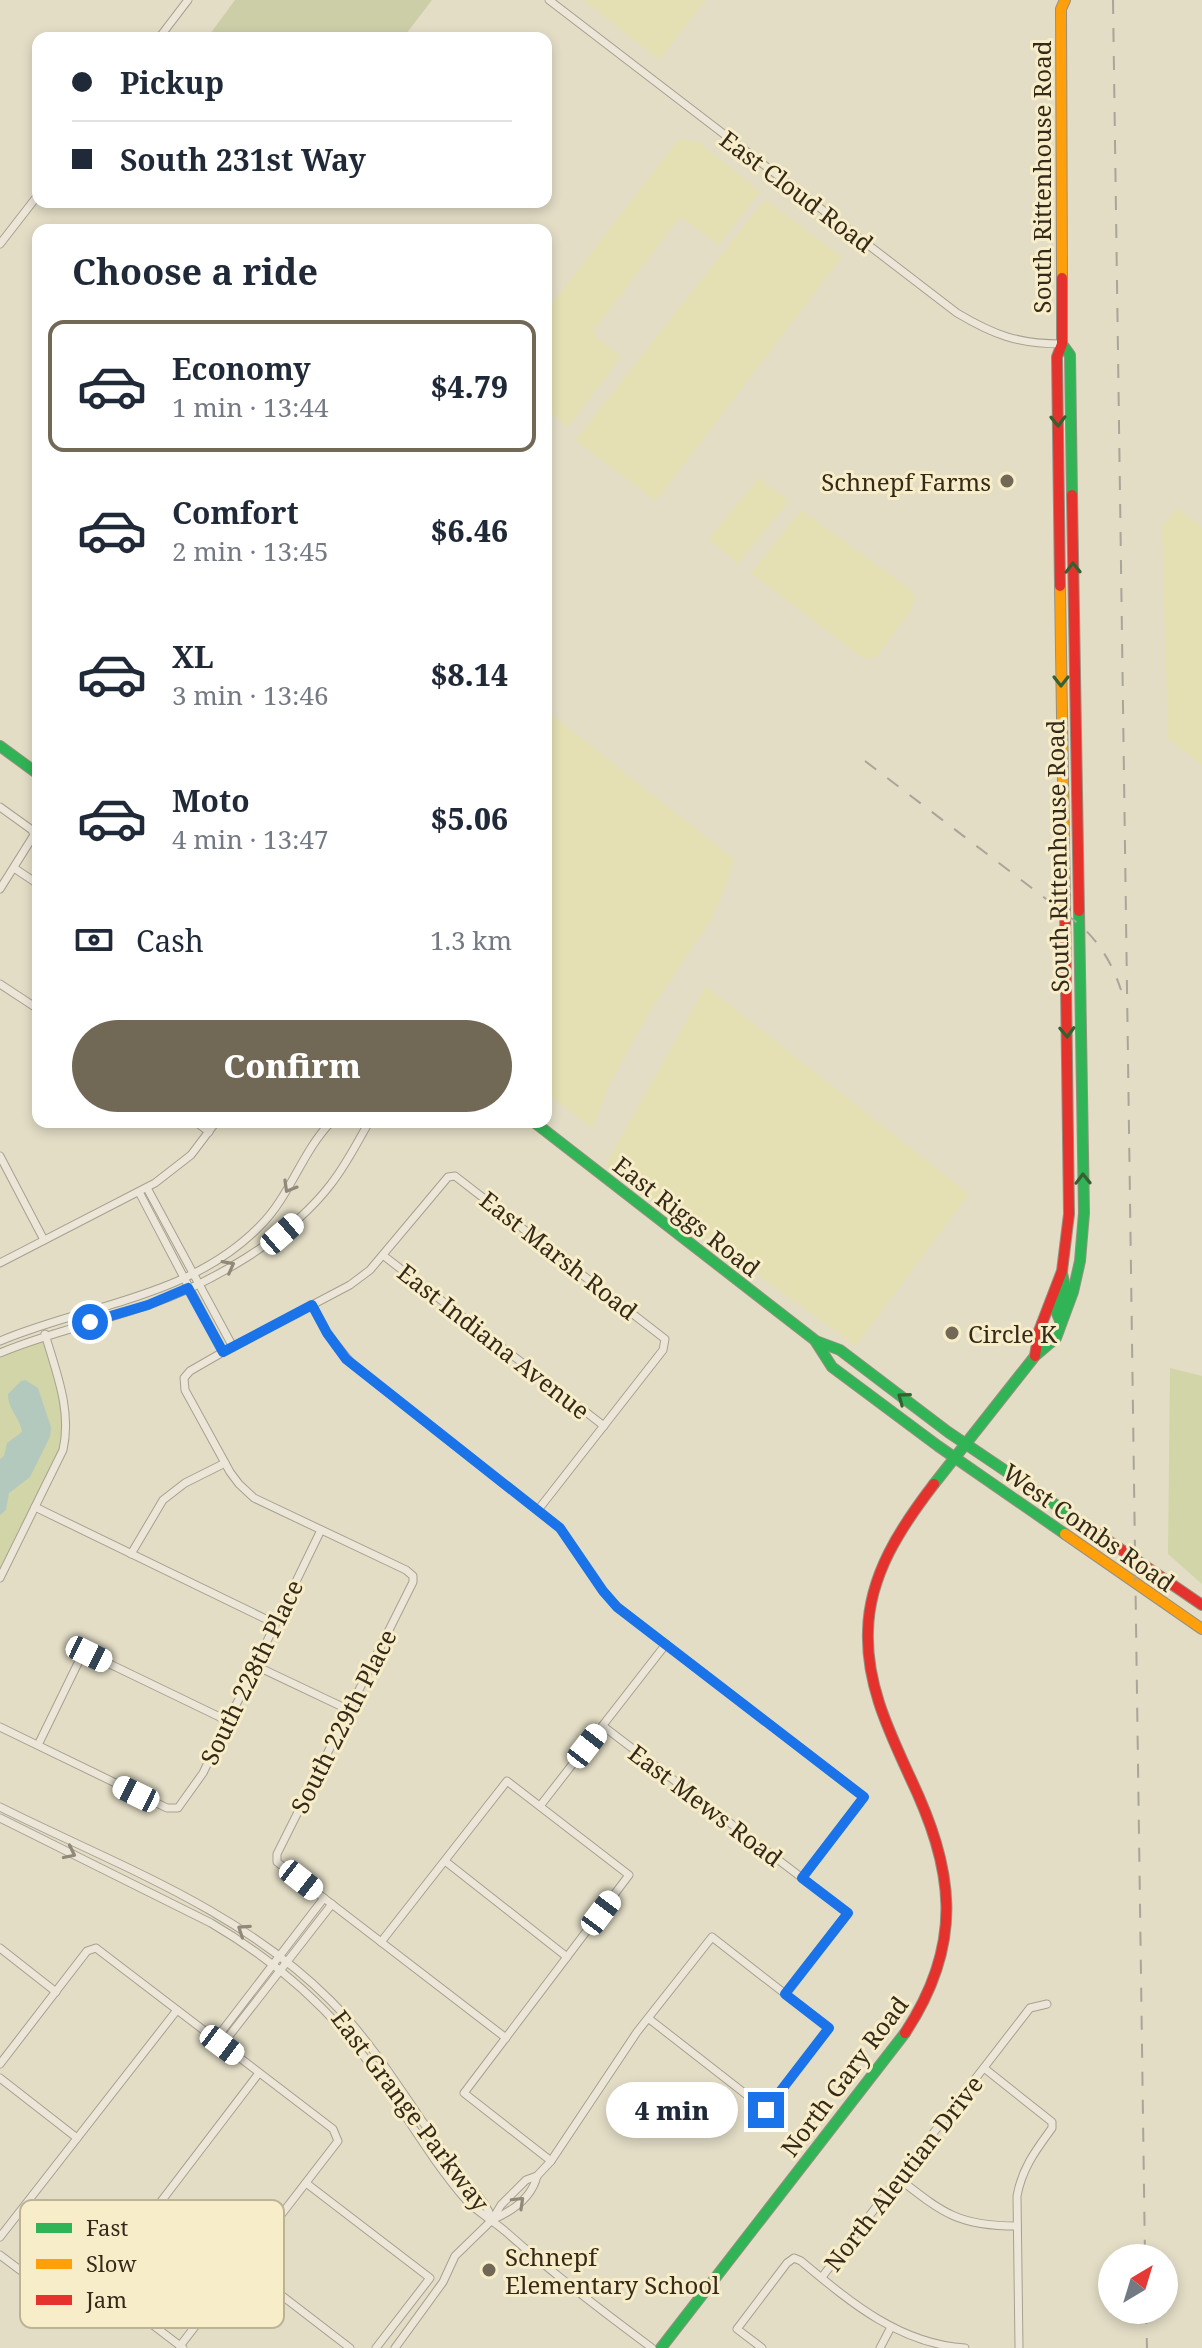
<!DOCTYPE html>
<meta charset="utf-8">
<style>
body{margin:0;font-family:"Noto Serif",serif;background:#f2f2f3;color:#1f2937;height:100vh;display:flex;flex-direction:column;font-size:30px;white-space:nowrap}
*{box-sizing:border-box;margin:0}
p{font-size:26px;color:#747a83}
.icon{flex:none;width:44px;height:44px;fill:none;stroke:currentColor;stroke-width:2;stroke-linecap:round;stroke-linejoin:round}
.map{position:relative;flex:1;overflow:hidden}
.side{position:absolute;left:32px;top:224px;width:520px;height:904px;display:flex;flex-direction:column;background:#fff;border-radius:16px;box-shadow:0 4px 12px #0003}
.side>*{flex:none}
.hud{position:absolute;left:32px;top:32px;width:520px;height:176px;border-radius:16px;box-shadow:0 4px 12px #0003;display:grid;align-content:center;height:176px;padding:0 40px;background:#fff}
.needle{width:52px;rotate:38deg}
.tools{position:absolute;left:1098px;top:2244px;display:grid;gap:16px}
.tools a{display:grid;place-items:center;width:80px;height:80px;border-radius:50%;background:#fff;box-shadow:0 4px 12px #0003;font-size:40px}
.end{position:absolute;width:36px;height:36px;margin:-18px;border:10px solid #1a73e8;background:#fff;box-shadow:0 0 0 4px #fff}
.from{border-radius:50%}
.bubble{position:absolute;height:56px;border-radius:28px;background:#fff;box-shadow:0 4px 12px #0003;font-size:26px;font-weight:800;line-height:56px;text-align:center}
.car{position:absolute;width:24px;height:48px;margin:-24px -12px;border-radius:10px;box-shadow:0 0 6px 2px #0007;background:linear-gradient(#fff 24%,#345 0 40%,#fff 0 76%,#345 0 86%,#fff 0)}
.hud b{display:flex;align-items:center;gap:28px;height:76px;font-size:30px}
.hud b+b{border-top:2px solid #e0e1e3}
.hud i{width:20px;height:20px;background:#1f2937}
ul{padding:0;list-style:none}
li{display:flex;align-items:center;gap:24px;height:132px;margin:0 16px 12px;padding:0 24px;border:4px solid transparent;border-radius:16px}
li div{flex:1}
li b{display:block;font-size:30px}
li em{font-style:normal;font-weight:800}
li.active{border-color:#726856}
li>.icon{width:72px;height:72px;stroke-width:1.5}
h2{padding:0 40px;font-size:36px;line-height:96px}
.pay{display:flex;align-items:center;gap:20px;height:88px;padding:0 40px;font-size:30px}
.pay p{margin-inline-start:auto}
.cta{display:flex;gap:16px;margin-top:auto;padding:16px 40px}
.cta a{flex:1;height:92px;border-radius:48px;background:#726856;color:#fff;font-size:32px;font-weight:800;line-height:92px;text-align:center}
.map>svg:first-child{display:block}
</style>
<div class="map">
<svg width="1202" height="2348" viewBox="0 0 1202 2348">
<rect width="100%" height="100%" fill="#e3ddc6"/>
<g fill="#e5dfb4">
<path d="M583,0H706L659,60Z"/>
<path d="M684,139L700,143L760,192L719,245L680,217L594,330L596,337L621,357L568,427L546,410V311L678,140Z"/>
<path d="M767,201L842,257L656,501L575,440L761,204Z"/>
<path d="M759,478L789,501L738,564L708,539Z"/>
<path d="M1177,508L1202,527V765L1168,739L1162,527Z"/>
<path d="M801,510L907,587L915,596L912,609L878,655L870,659L861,657L751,573Z"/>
<path d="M548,712L734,859L728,880L711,920L654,1005L610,1083L593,1129L546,1093Z"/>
<path d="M706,986L969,1194L856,1346L605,1165Z"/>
</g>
<g fill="#d1d5a7">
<path d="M43,1340L63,1410L61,1447L0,1570V1358Z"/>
<path d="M1170,1368L1202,1376V1584L1168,1554Z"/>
</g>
<path fill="#cbcea7" d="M235,0H432L403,38H207Z"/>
<path fill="#b3c9bd" d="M25,1380L38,1388L51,1427L50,1437L30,1477L9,1493L6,1510L0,1515V1459L4,1456L7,1443L22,1432C20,1417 8,1410 8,1394L21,1381Z"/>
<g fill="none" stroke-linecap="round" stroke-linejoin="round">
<defs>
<g id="street">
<path d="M549,0L957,313C994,335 1018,344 1062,344"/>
<path d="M159,38L188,0"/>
<path d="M0,244L38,195"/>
<path d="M0,807L32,830L34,835L0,889"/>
<path d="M14,868L38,884"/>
<path d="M0,984L38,1009"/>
<path d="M196,1122L209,1132"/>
<path d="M0,1156L44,1240"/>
<path d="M147,1188L233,1347"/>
<path d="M139,1192L223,1352"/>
<path d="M384,1256L604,1426"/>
<path d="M0,1263L155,1183L191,1155L216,1122"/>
<path d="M312,1305L327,1333L352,1364L560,1528L603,1591L617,1607L864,1797L802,1878"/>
<path d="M0,1341C88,1304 189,1298 259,1227C290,1197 301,1153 331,1122"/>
<path d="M0,1353C47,1333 97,1323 145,1306C209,1285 290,1238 331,1184C346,1165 357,1143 369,1122"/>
<path d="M35,1507L274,1623"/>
<path d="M131,1554L163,1500L185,1483L225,1463"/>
<path d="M0,1578L63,1450C72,1410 56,1372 45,1334"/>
<path d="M254,1665L349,1710"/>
<path d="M603,1726L848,1913L785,1994"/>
<path d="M0,1727L167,1808H178L203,1773L321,1530"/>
<path d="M38,1745L79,1661L89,1654L228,1721"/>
<path d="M540,1806L666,1644"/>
<path d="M0,1807C114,1864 238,1908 330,2000C369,2039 398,2086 429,2131C441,2148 452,2165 465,2181C476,2194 487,2203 492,2220"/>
<path d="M0,1818L211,1923C274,1960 329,2007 372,2067C404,2111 431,2160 467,2201C479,2213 492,2220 505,2231C552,2273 602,2311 652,2348"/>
<path d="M445,1861L567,1957"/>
<path d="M381,1942L507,1781L629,1875L464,2093L551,2161"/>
<path d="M0,1948L56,1992"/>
<path d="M506,2038L277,1862V1854L413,1582V1576L406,1570L254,1498L239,1484L230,1472L185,1390L184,1378L190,1371L223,1352L350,1285L370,1270L448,1177L455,1176L665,1339L663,1350L538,1510"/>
<path d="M215,2040L324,1898"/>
<path d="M222,2045L332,1904"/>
<path d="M0,2064L87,1951L96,1948L333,2129L338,2141L180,2346"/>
<path d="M984,2068L1052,2122V2128C1036,2150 1022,2168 1017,2196L1019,2348"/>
<path d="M0,2078L77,2138"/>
<path d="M898,2178C943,2213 958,2226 1017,2226"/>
<path d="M306,2183L430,2278L376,2348"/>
<path d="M494,2219C512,2211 532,2197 537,2176"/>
<path d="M0,2237L177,2010"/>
<path d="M0,2255L68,2306L75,2311L79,2309L259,2073"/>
<path d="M242,2265L350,2348"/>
<path d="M822,2277L1030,2008L1047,2004"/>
<path d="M99,2284L183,2348"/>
<path d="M395,2348L443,2282L455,2256L492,2220L501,2205L526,2180L537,2176L551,2161L637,2032L712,1937L829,2028L766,2110L648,2018"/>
<path d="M762,2348L737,2329L787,2263L794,2258L801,2261C849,2301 899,2344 965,2348"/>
<path d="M880,2348L891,2327"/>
</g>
<g id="fast">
<path d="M1062,344L1070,355L1072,495"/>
<path d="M0,746L38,774"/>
<path d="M534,1122L816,1341L840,1350L948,1432L1081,1522"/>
<path d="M1061,1323L1056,1311L1065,1287L1062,1273"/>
<path d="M816,1342L832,1367L938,1446L1065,1534"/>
<path d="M934,1484L1035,1356L1056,1338L1073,1292L1080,1261L1084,1213L1079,911"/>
<path d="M661,2348L905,2033"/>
</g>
<g id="slow">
<path d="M1062,278L1061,9L1065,0"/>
<path d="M1060,586L1065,910"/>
<path d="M1065,1534L1202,1629"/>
</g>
<g id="jam">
<path d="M1072,495L1079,911"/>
<path d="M1060,586L1057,357L1062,344V278"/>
<path d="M1035,1356L1039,1331L1062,1271L1069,1214L1065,910"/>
<path d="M1081,1522L1202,1605"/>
<path d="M905,2033C965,1942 954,1869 909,1775C888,1729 866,1683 868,1631C869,1575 901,1527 934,1484"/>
</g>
</defs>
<use href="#street" stroke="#a7a090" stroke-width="9"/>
<use href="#fast" stroke="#979080" stroke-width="12"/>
<use href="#slow" stroke="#979080" stroke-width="12"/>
<use href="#jam" stroke="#979080" stroke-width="12"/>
<use href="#street" stroke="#ebe6d8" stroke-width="7"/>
<use href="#fast" stroke="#30b455" stroke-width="10"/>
<use href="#slow" stroke="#ff9f0a" stroke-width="10"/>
<use href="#jam" stroke="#e5322d" stroke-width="10"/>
<g stroke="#a9a599" stroke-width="2" stroke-dasharray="14 14" stroke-linecap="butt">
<path d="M1113,0L1145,2258"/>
<path d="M865,761L1079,924C1100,943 1112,963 1121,990"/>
<path d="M1146,2310L1147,2348"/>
</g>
</g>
<defs><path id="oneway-chevron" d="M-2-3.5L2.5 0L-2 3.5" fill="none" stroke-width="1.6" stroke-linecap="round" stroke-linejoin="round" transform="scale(2)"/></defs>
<g stroke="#336131">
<use href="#oneway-chevron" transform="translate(1058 421) rotate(89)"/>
<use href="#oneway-chevron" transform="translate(1073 568) rotate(-91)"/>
<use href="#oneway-chevron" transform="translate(1061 681) rotate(90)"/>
<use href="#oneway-chevron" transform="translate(1067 1032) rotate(88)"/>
<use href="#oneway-chevron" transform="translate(1083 1179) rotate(-91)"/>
<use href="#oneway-chevron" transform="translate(903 1398) rotate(-144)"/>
</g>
<g stroke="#908878">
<use href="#oneway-chevron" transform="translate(289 1187) rotate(120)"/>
<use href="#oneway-chevron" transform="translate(229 1266) rotate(-28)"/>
<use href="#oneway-chevron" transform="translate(70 1853) rotate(26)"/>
<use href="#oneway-chevron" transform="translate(243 1930) rotate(-146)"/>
<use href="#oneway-chevron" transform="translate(519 2202) rotate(-44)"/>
</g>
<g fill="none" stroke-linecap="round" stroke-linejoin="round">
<path stroke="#1a73e8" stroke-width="10" d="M90,1322L148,1305L188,1288L223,1352L312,1305L327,1333L346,1359L560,1528L603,1591L617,1607L864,1797L802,1878L848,1913L785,1994L829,2028L766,2110"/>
</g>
<g fill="#726856" stroke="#f7edc9" stroke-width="3">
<circle cx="1007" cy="481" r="8"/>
<circle cx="952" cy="1333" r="8"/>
<circle cx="489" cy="2270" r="8"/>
</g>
<g text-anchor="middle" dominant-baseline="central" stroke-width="6" stroke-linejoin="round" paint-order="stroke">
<g font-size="24" fill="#352919" stroke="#f7edc9">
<text transform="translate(1041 177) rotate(-90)">South Rittenhouse Road</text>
<text transform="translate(797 191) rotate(37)">East Cloud Road</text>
<text transform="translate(1057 856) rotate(-91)">South Rittenhouse Road</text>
<text transform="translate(687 1216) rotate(38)">East Riggs Road</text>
<text transform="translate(559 1255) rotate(38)">East Marsh Road</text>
<text transform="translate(494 1341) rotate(38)">East Indiana Avenue</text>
<text transform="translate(1089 1527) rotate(35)">West Combs Road</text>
<text transform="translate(251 1672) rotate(-64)">South 228th Place</text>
<text transform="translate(343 1721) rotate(-63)">South 229th Place</text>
<text transform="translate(706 1805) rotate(37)">East Mews Road</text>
<text transform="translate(844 2076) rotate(-53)">North Gary Road</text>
<text transform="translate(411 2110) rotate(53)">East Grange Parkway</text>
<text transform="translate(903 2173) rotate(-52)">North Aleutian Drive</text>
</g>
<g font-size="24" fill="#352919" stroke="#f7edc9" text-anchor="start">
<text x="991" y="481" text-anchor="end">Schnepf Farms</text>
<text x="968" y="1333">Circle K</text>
<text x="505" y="2256">Schnepf<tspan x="505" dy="28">Elementary School</tspan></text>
</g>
</g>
<rect x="20" y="2200" width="264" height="128" rx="12" fill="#f7edc9" stroke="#bdb294" stroke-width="2"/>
<rect x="36" y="2223" width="36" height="10" fill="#30b455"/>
<rect x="36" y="2259" width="36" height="10" fill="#ff9f0a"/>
<rect x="36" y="2295" width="36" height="10" fill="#e5322d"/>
<g font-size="22" fill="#352919">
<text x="86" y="2236">Fast</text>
<text x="86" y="2272">Slow</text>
<text x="86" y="2308">Jam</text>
</g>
</svg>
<div class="tools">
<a><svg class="needle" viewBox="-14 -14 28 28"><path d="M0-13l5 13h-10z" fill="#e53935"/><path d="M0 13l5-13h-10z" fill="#747a83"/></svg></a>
</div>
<i class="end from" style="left:90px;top:1322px"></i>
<i class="end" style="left:766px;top:2110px"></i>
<div class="bubble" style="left:606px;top:2082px;width:132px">4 min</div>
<i class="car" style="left:282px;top:1234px;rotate:49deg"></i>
<i class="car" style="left:89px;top:1654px;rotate:116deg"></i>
<i class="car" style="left:587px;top:1746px;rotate:38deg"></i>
<i class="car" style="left:136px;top:1794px;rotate:296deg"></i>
<i class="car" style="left:301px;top:1880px;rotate:128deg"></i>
<i class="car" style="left:601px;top:1913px;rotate:37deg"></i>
<i class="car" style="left:222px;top:2045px;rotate:127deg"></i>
<div class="hud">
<b><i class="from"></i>Pickup</b>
<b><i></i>South 231st Way</b>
</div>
<section class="side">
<h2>Choose a ride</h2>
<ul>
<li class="active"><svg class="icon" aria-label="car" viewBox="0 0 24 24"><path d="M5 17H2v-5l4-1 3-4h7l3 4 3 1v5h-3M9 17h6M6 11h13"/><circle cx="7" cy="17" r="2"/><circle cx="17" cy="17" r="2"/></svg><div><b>Economy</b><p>1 min · 13:44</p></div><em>$4.79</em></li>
<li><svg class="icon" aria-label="car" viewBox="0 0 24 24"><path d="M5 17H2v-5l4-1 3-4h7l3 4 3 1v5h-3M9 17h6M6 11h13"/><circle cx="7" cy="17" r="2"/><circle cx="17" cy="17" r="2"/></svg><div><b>Comfort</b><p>2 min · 13:45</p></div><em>$6.46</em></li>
<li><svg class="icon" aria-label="car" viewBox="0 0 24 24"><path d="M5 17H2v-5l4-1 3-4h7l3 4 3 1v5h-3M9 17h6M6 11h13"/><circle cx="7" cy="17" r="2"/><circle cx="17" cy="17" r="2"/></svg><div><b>XL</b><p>3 min · 13:46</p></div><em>$8.14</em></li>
<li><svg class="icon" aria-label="car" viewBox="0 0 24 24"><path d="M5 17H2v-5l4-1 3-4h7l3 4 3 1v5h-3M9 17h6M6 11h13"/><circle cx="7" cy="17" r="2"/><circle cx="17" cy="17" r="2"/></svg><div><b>Moto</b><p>4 min · 13:47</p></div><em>$5.06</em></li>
</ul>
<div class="pay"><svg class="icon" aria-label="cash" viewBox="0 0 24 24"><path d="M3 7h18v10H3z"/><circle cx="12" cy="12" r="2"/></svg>Cash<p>1.3 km</p></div>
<div class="cta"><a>Confirm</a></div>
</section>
</div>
